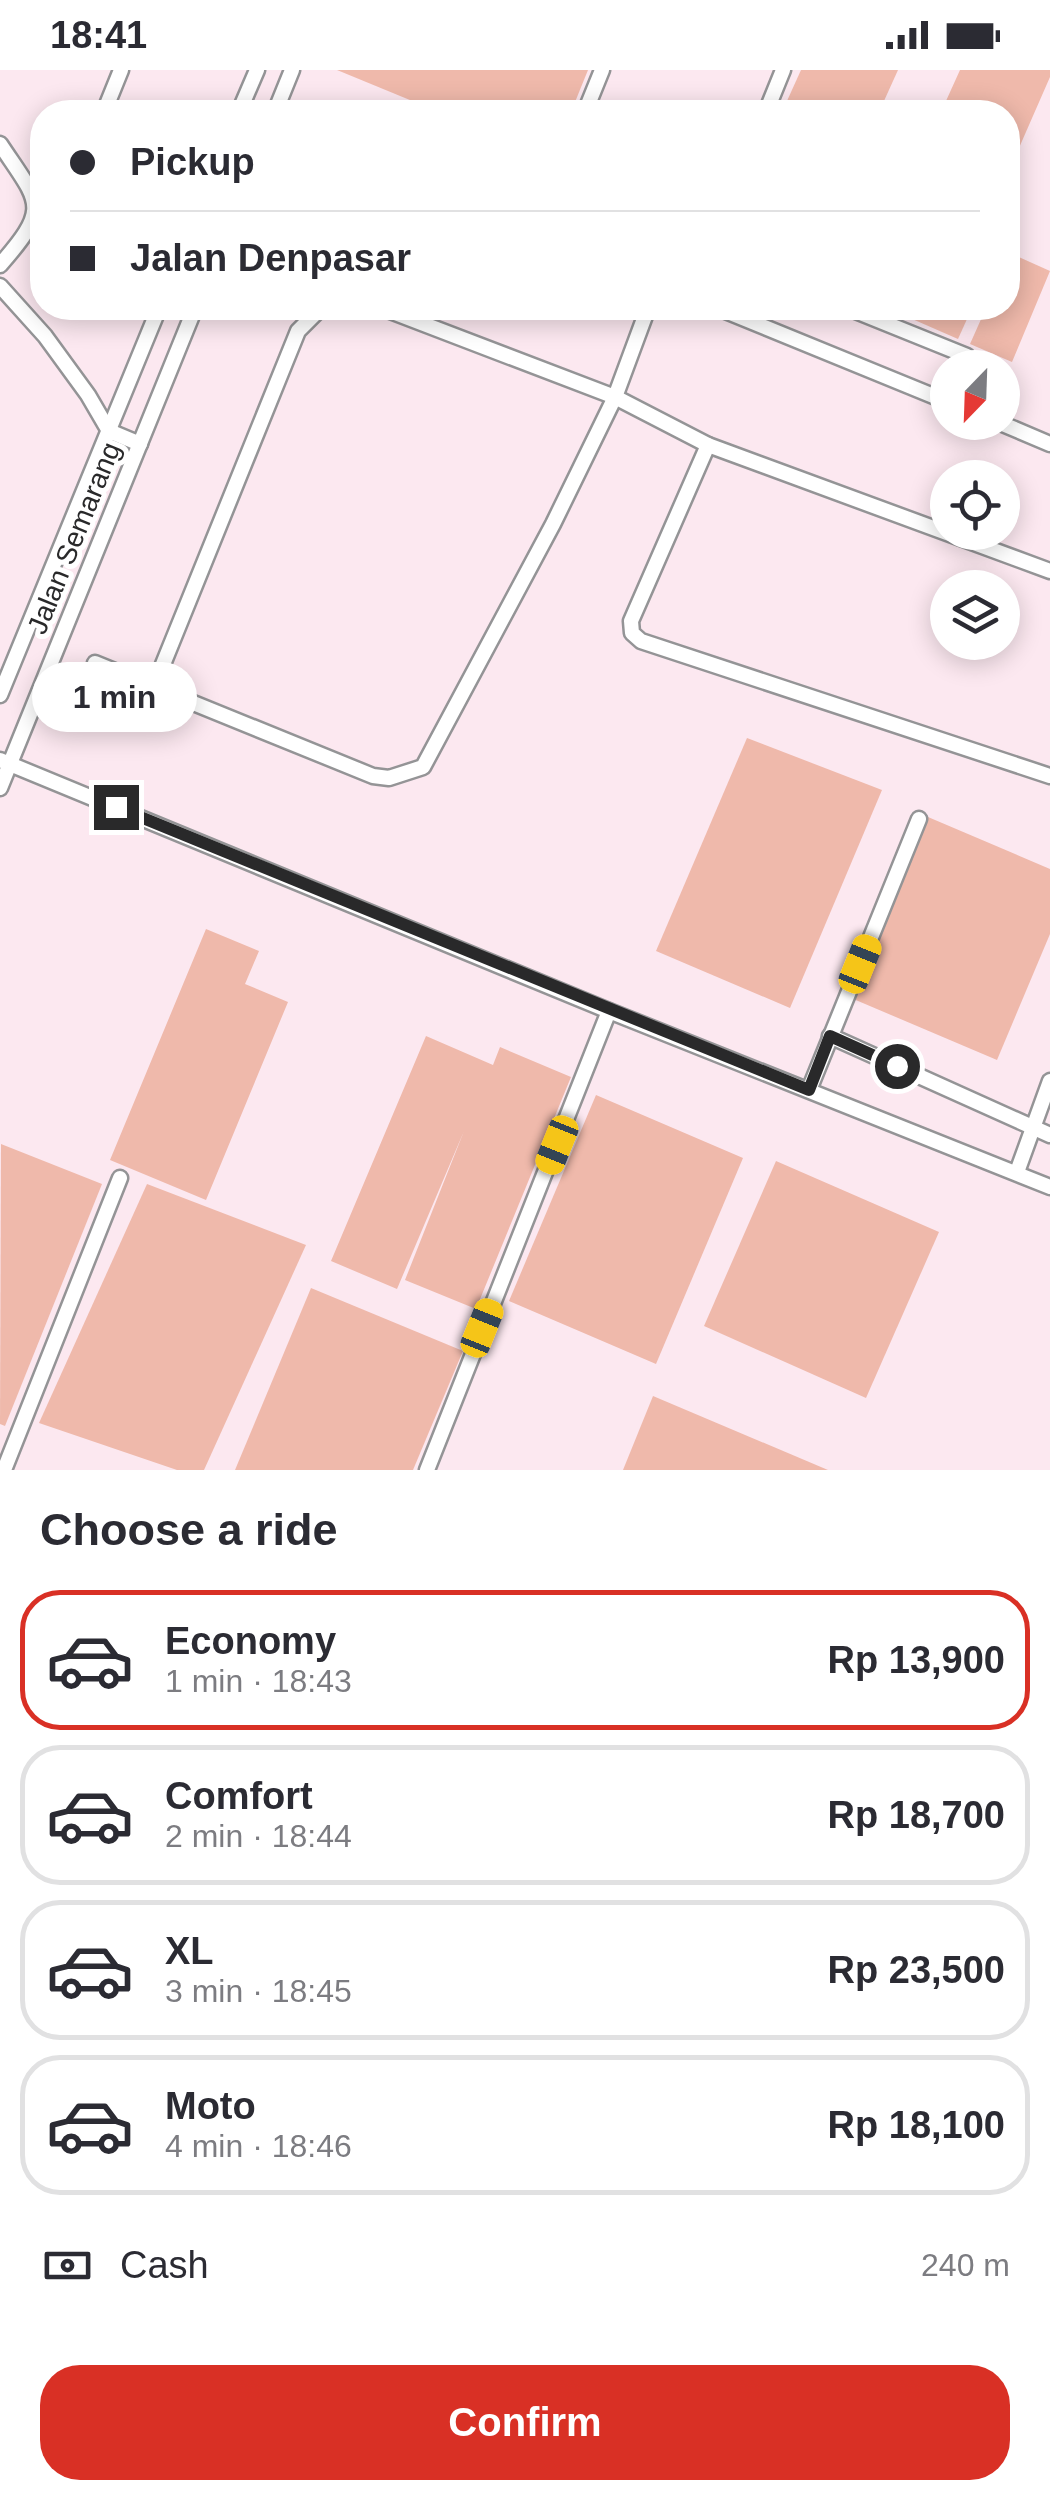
<!DOCTYPE html>
<meta charset="utf-8">
<style>
body{margin:0;font-family:Arial,sans-serif;background:#f2f2f3;color:#2b2b33;height:100vh;display:flex;flex-direction:column;font-size:38px;white-space:nowrap}
*{box-sizing:border-box;margin:0}
p{font-size:32px;color:#7c7c81}
.icon{flex:none;width:55px;height:55px;fill:none;stroke:currentColor;stroke-width:2;stroke-linecap:round;stroke-linejoin:round}
.map{position:relative;height:1400px;overflow:hidden}
.drawer{display:flex;flex-direction:column;background:#fff;flex:1}
.drawer>*{flex:none}
.guide{position:absolute;left:30px;top:30px;width:990px;height:220px;border-radius:40px;box-shadow:0 5px 25px #0003;display:grid;align-content:center;height:220px;padding:0 40px;background:#fff}
.needle{width:65px;rotate:203deg}
.tools{position:absolute;left:930px;top:280px;display:grid;gap:20px}
.tools a{display:grid;place-items:center;width:90px;height:90px;border-radius:50%;background:#fff;box-shadow:0 5px 25px #0003;font-size:50px}
.end{position:absolute;width:45px;height:45px;margin:-22px;border:12px solid #29292a;background:#fff;box-shadow:0 0 0 5px #fff}
.from{border-radius:50%}
.bubble{position:absolute;height:70px;border-radius:35px;background:#fff;box-shadow:0 5px 25px #0003;font-size:32px;font-weight:800;line-height:70px;text-align:center}
.car{position:absolute;width:30px;height:60px;margin:-30px -15px;border-radius:12px;box-shadow:0 0 8px 2px #0007;background:linear-gradient(#f5c518 24%,#345 0 40%,#f5c518 0 76%,#345 0 86%,#f5c518 0)}
.guide b{display:flex;align-items:center;gap:35px;height:95px;font-size:38px}
.guide b+b{border-top:2px solid #e1e1e2}
.guide i{width:25px;height:25px;background:#2b2b33}
ul{padding:0;list-style:none}
li{display:flex;align-items:center;gap:30px;height:140px;margin:0 20px 15px;padding:0 20px;border:5px solid #e1e1e2;border-radius:40px}
li div{flex:1}
li b{display:block;font-size:38px}
li em{font-style:normal;font-weight:800}
li.on{border-color:#d93025}
li>.icon{width:90px;height:90px;stroke-width:1.5}
h2{padding:0 40px;font-size:45px;line-height:120px}
.pay{display:flex;align-items:center;gap:25px;height:110px;padding:0 40px;font-size:38px}
.pay p{margin-inline-start:auto}
.action{display:flex;gap:20px;margin-top:auto;padding:20px 40px}
.action a{flex:1;height:115px;border-radius:40px;background:#d93025;color:#fff;font-size:40px;font-weight:800;line-height:115px;text-align:center}
.status{display:flex;justify-content:space-between;align-items:center;height:70px;padding:0 50px;background:#fff;direction:ltr}
.status svg{height:28px;fill:currentColor}
.map>svg:first-child{display:block}
</style>
<div class="status"><b>18:41</b><svg viewBox="0 0 49 12"><path d="M0 12V9h3v3zM5 12V6h3v6zM10 12V3h3v9zM15 12V0h3v12zM26 1h20v11H26zM47 4h2v5h-2z"/></svg></div>
<div class="map">
<svg width="1050" height="1400" viewBox="0 0 1050 1400">
<rect width="100%" height="100%" fill="#f8f8fa"/>
<path fill="#fce8f0" fill-rule="evenodd" d="M0,0H1050V1400H0ZM42,42H1008V238H42ZM948,298H1002V352H948ZM948,408H1002V462H948ZM948,518H1002V572H948Z"/>
<g fill="#efb9ab">
<path d="M337,0H588L571,42H439Z"/>
<path d="M801,0H898L879,42H782Z"/>
<path d="M960,0H1050V7L1008,103V42H941Z"/>
<path d="M1010,183L1050,201L1012,292L970,274L986,238H1008Z"/>
<path d="M887,238H972L958,269Z"/>
<path d="M747,668L882,720L790,938L656,881Z"/>
<path d="M928,747L1050,799V864L997,990L851,928Z"/>
<path d="M206,859L259,881L245,914L288,932L206,1130L110,1090Z"/>
<path d="M426,966L493,995L500,977L571,1007L476,1239L405,1210L464,1061L397,1219L331,1191Z"/>
<path d="M596,1025L743,1088L656,1294L509,1231Z"/>
<path d="M1,1074L102,1114L5,1356L0,1354Z"/>
<path d="M776,1091L939,1162L866,1328L704,1256Z"/>
<path d="M147,1114L306,1175L204,1400H177L39,1353Z"/>
<path d="M311,1218L463,1281L413,1400H235Z"/>
<path d="M653,1326L828,1400H623Z"/>
</g>
<g fill="none" stroke-linecap="round" stroke-linejoin="round">
<defs>
<g id="lane">
<path d="M104,42L121,0"/>
<path d="M239,42L257,0"/>
<path d="M275,42L292,0"/>
<path d="M585,42L602,0"/>
<path d="M766,42L783,0"/>
<path d="M0,74C39,133 52,136 0,195"/>
<path d="M0,216L45,266L88,325L109,361L140,374"/>
<path d="M382,238L615,327L708,375L631,551L632,563L641,571L1050,706"/>
<path d="M718,238L948,332"/>
<path d="M848,238L967,286"/>
<path d="M998,352L1050,374"/>
<path d="M708,375L1050,501"/>
<path d="M95,593L373,706L389,708L423,697L553,454L615,327L648,238"/>
<path d="M153,619L298,261L321,238"/>
<path d="M0,625L159,238"/>
<path d="M0,690L609,941L1050,1117"/>
<path d="M0,718L195,238"/>
<path d="M830,966L1050,1065"/>
<path d="M809,1020L919,749"/>
<path d="M1017,1102L1050,1011"/>
<path d="M4,1400L120,1108"/>
<path d="M427,1400L609,941"/>
</g>
</defs>
<use href="#lane" stroke="#949496" stroke-width="19"/>
<use href="#lane" stroke="#fff" stroke-width="14"/>
</g>
<g fill="none" stroke-linecap="round" stroke-linejoin="round">
<path stroke="#29292a" stroke-width="12" d="M116,737L809,1020L830,966L897,996"/>
</g>
<g text-anchor="middle" dominant-baseline="central" stroke-width="10" stroke-linejoin="round" paint-order="stroke">
<g font-size="28" fill="#29292a" stroke="#fff">
<text transform="translate(74 468) rotate(-68)">Jalan Semarang</text>
</g>
</g>
</svg>
<div class="tools">
<a><svg class="needle" viewBox="-14 -14 28 28"><path d="M0-13l5 13h-10z" fill="#e53935"/><path d="M0 13l5-13h-10z" fill="#7c7c81"/></svg></a>
<a><svg class="icon" aria-label="locate" viewBox="0 0 24 24"><circle cx="12" cy="12" r="6"/><path d="M12 2v4M12 18v4M2 12h4M18 12h4"/></svg></a>
<a><svg class="icon" aria-label="layers" viewBox="0 0 24 24"><path d="M12 4l9 5-9 5-9-5zM3 14l9 5 9-5"/></svg></a>
</div>
<i class="end from" style="left:897px;top:996px"></i>
<i class="end" style="left:116px;top:737px"></i>
<div class="bubble" style="left:32px;top:592px;width:165px">1 min</div>
<i class="car" style="left:860px;top:894px;rotate:22deg"></i>
<i class="car" style="left:557px;top:1075px;rotate:202deg"></i>
<i class="car" style="left:482px;top:1258px;rotate:22deg"></i>
<div class="guide">
<b><i class="from"></i>Pickup</b>
<b><i></i>Jalan Denpasar</b>
</div>
</div>
<section class="drawer">
<h2>Choose a ride</h2>
<ul>
<li class="on"><svg class="icon" aria-label="car" viewBox="0 0 24 24"><path d="M5 17H2v-5l4-1 3-4h7l3 4 3 1v5h-3M9 17h6M6 11h13"/><circle cx="7" cy="17" r="2"/><circle cx="17" cy="17" r="2"/></svg><div><b>Economy</b><p>1 min · 18:43</p></div><em>Rp 13,900</em></li>
<li><svg class="icon" aria-label="car" viewBox="0 0 24 24"><path d="M5 17H2v-5l4-1 3-4h7l3 4 3 1v5h-3M9 17h6M6 11h13"/><circle cx="7" cy="17" r="2"/><circle cx="17" cy="17" r="2"/></svg><div><b>Comfort</b><p>2 min · 18:44</p></div><em>Rp 18,700</em></li>
<li><svg class="icon" aria-label="car" viewBox="0 0 24 24"><path d="M5 17H2v-5l4-1 3-4h7l3 4 3 1v5h-3M9 17h6M6 11h13"/><circle cx="7" cy="17" r="2"/><circle cx="17" cy="17" r="2"/></svg><div><b>XL</b><p>3 min · 18:45</p></div><em>Rp 23,500</em></li>
<li><svg class="icon" aria-label="car" viewBox="0 0 24 24"><path d="M5 17H2v-5l4-1 3-4h7l3 4 3 1v5h-3M9 17h6M6 11h13"/><circle cx="7" cy="17" r="2"/><circle cx="17" cy="17" r="2"/></svg><div><b>Moto</b><p>4 min · 18:46</p></div><em>Rp 18,100</em></li>
</ul>
<div class="pay"><svg class="icon" aria-label="cash" viewBox="0 0 24 24"><path d="M3 7h18v10H3z"/><circle cx="12" cy="12" r="2"/></svg>Cash<p>240 m</p></div>
<div class="action"><a>Confirm</a></div>
</section>
